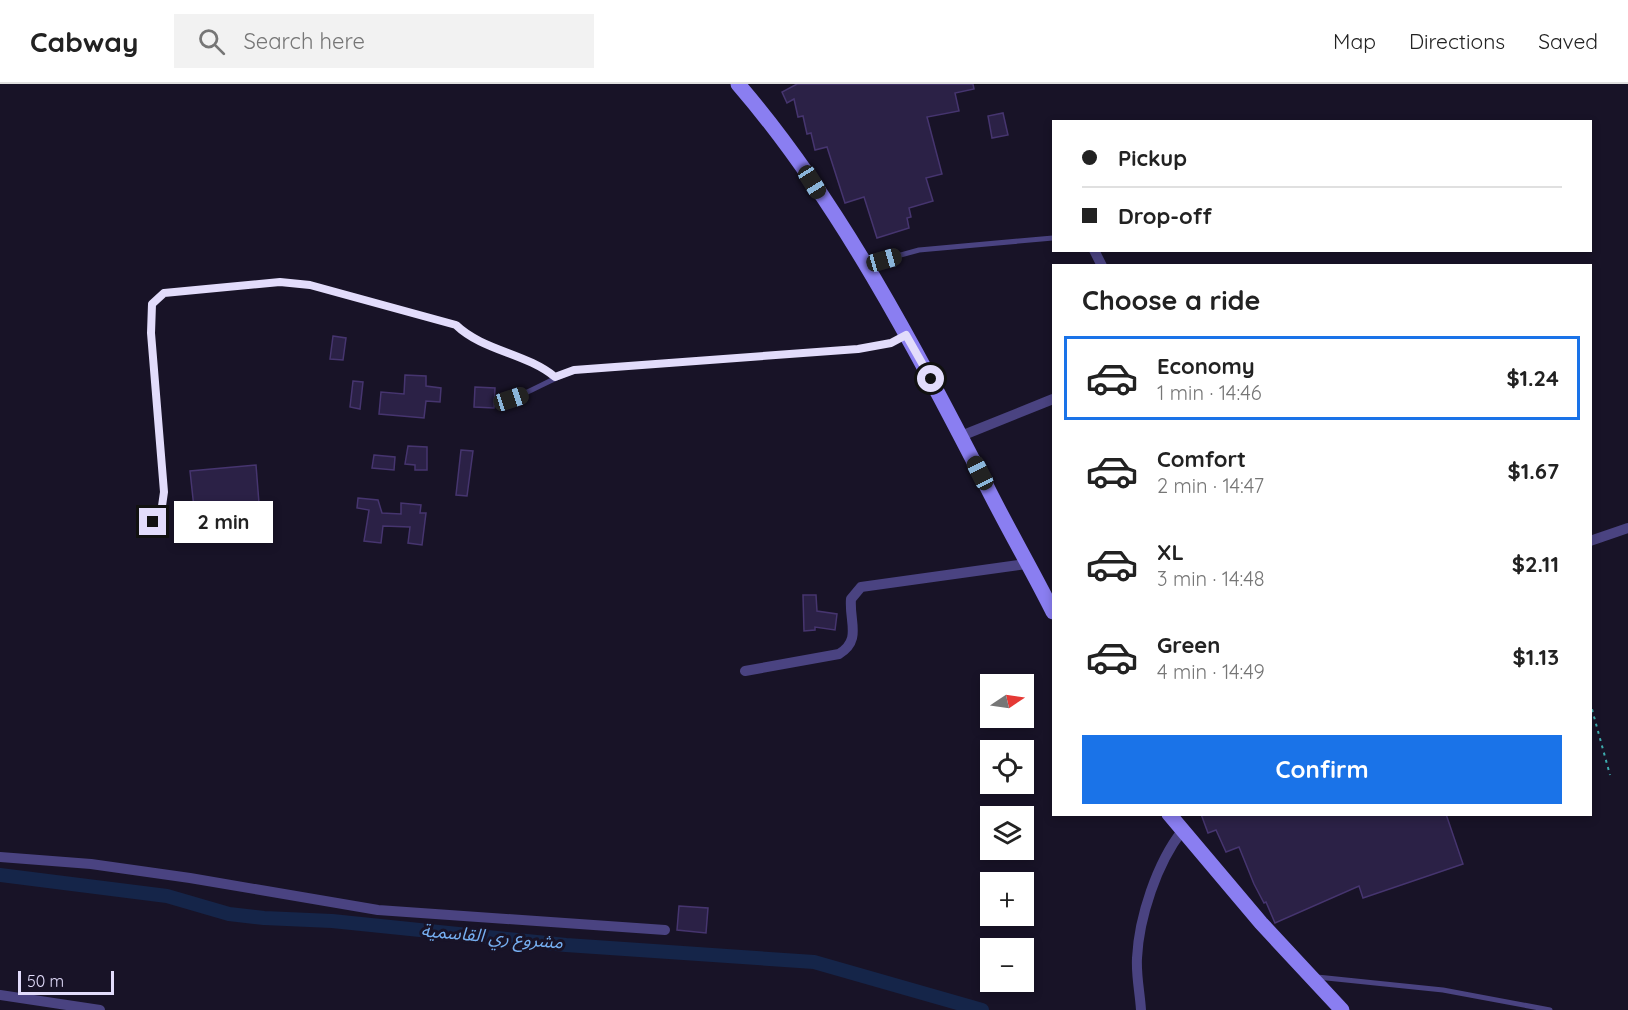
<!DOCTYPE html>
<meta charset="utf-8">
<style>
body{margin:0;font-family:Quicksand,"Noto Sans Arabic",sans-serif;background:#f2f2f2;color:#222;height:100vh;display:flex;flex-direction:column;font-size:22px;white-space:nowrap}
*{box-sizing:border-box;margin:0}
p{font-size:20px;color:#767676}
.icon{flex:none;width:33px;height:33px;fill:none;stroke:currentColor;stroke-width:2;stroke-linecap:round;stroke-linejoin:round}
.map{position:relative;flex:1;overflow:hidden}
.drawer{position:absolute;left:1052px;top:180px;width:540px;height:552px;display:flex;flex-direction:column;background:#fff;border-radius:0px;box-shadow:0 3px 9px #0003}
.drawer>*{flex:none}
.top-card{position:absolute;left:1052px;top:36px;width:540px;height:132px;border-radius:0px;box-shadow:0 3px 9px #0003;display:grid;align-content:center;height:132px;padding:0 30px;background:#fff}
.needle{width:39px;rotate:77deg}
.fabs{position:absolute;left:980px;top:590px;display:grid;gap:12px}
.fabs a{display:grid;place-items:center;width:54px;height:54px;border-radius:0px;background:#fff;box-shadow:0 3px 9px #0003;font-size:30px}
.scale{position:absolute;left:18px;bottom:15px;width:96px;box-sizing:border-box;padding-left:6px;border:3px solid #e2dcfb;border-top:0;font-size:16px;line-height:21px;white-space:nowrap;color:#e2dcfb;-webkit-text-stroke:4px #181327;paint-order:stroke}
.end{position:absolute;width:27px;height:27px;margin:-14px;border:8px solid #e2dcfb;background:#111;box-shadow:0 0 0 3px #111}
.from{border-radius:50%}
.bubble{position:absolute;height:42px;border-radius:0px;background:#fff;box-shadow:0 3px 9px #0003;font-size:20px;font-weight:700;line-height:42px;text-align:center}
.car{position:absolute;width:18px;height:36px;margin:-18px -9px;border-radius:8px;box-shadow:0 0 4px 2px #0007;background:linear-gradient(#222 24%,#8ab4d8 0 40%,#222 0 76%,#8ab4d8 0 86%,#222 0)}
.top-card b{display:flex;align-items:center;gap:21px;height:57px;font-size:22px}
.top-card b+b{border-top:2px solid #e0e0e0}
.top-card i{width:15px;height:15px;background:#222}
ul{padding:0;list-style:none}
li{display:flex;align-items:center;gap:18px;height:84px;margin:0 12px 9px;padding:0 18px;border:3px solid transparent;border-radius:0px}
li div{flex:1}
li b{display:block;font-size:22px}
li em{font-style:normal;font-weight:700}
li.active{border-color:#1a73e8}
li>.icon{width:54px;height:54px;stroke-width:1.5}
h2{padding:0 30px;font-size:27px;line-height:72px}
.cta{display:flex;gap:12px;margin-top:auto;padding:12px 30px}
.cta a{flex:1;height:69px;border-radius:0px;background:#1a73e8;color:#fff;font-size:24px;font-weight:700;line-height:69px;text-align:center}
header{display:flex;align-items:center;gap:36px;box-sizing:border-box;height:84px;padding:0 30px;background:#fff;border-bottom:2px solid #e0e0e0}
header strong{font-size:28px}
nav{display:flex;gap:33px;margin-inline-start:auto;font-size:21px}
.search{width:420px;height:54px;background:#f2f2f2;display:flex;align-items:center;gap:15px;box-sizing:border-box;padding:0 21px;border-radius:0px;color:#767676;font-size:22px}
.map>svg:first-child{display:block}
</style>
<header>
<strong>Cabway</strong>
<div class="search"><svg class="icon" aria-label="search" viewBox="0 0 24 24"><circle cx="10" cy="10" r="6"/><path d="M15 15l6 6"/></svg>Search here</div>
<nav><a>Map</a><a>Directions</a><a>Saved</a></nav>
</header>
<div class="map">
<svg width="1628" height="926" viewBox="0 0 1628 926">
<rect width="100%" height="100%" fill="#181327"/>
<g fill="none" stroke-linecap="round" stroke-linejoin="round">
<path stroke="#152549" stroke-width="14" d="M0,791L167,812L229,830L264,834L332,837L566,861L814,878L982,926"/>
</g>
<g fill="#2b2146" stroke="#46356f" stroke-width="1.5">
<path d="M797,0H973L974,5L955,9L959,27L927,33L942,90L926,94L933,117L909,124L911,133L907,134L909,144L877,154L864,113L845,119L827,63L815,66L811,49L807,50L803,32L798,33L794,15L787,19L782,8Z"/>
<path d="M1003,29L1008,51L992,54L988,32Z"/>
<path d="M333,252L346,254L343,276L330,275Z"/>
<path d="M405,291L426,292V302L441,304L440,318L426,317L424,334L379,330L381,308L404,310Z"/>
<path d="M353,297L363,298L360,325L350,323Z"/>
<path d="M475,303L495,304L494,324L474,323Z"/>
<path d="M408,362L427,363V386H415V381L405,380Z"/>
<path d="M461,366L473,367L467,412L456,411Z"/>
<path d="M374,371L395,373L394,386L372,384Z"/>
<path d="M256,381L259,419L194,424L190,387Z"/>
<path d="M358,414L378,416L382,429L401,430V419L421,421L420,429H426L422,461L408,459L410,443L383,442L381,459L364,457L369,426L357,424Z"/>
<path d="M803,511H816L817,527L837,530L835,546L815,543V546L804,547Z"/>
<path d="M1201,730H1446L1463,780L1363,814L1359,802L1275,839L1266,818L1264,819L1254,800L1239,763L1226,768L1216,746L1208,749Z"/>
<path d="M679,822L708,824L706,849L677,846Z"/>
</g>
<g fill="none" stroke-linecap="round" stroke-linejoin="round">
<path stroke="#3eacae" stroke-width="2" stroke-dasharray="3 4.5" stroke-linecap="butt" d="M1590,618L1610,691"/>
<g stroke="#4a4381" stroke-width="5">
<path d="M868,180L919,166L1053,154"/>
<path d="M511,315C533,307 552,294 574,287L858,265L891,259L904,252"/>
<path d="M145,448L161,429L164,408L151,249L152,220L164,209L280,198L310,201L456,241C483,267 526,269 555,293"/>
<path d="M1317,893L1443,906L1550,926"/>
</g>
<g stroke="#4a4381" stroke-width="10">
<path d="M1094,166L1102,182"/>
<path d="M961,352L1053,315"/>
<path d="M1590,457L1628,444"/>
<path d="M745,587L839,570C862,556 849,538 851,515L861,503L1026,480"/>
<path d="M0,773L91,780L190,794L378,826L665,846"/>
<path d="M0,911L100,926"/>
<path d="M1141,926C1140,909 1136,892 1137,874C1139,833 1157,779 1182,747"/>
</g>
<g stroke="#8a7ef1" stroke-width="15">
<path d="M738,0C839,117 916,266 987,403C1008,445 1032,486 1053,528"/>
<path d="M1169,730L1261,839L1342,926"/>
</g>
</g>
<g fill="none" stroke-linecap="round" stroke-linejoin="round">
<path stroke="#e2dcfb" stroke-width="8" d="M153,438L161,429L164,408L151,249L152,220L164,209L280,198L310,201L456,241C483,267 526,269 555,293L574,286L858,265L891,259L906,251L931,295"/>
</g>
<g text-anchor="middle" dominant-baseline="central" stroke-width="6" stroke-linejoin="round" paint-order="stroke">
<g font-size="18" font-style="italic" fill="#76aef0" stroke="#181327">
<text transform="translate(492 852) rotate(5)">مشروع ري القاسمية</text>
</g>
</g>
</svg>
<div class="fabs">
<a><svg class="needle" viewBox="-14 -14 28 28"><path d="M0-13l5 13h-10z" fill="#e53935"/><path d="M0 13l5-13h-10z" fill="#767676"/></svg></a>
<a><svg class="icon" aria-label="locate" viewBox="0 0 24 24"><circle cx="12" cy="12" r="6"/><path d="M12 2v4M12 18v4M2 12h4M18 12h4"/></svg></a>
<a><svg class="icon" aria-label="layers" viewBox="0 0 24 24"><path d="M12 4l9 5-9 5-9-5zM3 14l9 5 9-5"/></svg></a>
<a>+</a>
<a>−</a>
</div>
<div class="scale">50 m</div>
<i class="end from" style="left:931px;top:295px"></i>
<i class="end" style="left:153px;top:438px"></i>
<div class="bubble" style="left:174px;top:417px;width:99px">2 min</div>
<i class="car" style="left:812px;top:98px;rotate:148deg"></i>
<i class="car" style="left:884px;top:176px;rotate:74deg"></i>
<i class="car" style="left:511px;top:315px;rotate:72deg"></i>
<i class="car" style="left:980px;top:389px;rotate:333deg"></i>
<div class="top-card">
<b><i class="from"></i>Pickup</b>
<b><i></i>Drop-off</b>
</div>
<section class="drawer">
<h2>Choose a ride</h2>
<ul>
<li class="active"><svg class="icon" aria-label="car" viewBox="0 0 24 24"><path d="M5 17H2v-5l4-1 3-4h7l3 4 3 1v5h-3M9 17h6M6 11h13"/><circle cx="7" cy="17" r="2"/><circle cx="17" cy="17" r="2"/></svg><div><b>Economy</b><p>1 min · 14:46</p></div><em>$1.24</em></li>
<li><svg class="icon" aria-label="car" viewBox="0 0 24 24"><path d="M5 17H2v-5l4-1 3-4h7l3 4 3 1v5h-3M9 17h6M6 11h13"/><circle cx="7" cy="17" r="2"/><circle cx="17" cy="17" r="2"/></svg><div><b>Comfort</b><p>2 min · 14:47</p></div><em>$1.67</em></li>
<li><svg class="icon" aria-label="car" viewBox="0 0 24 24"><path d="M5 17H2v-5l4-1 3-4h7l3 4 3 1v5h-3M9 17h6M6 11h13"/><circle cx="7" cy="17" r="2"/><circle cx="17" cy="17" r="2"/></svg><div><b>XL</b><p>3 min · 14:48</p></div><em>$2.11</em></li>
<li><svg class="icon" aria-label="car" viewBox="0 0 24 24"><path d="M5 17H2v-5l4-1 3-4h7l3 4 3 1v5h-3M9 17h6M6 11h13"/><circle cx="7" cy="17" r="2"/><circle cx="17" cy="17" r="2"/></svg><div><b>Green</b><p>4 min · 14:49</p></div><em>$1.13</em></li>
</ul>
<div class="cta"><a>Confirm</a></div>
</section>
</div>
